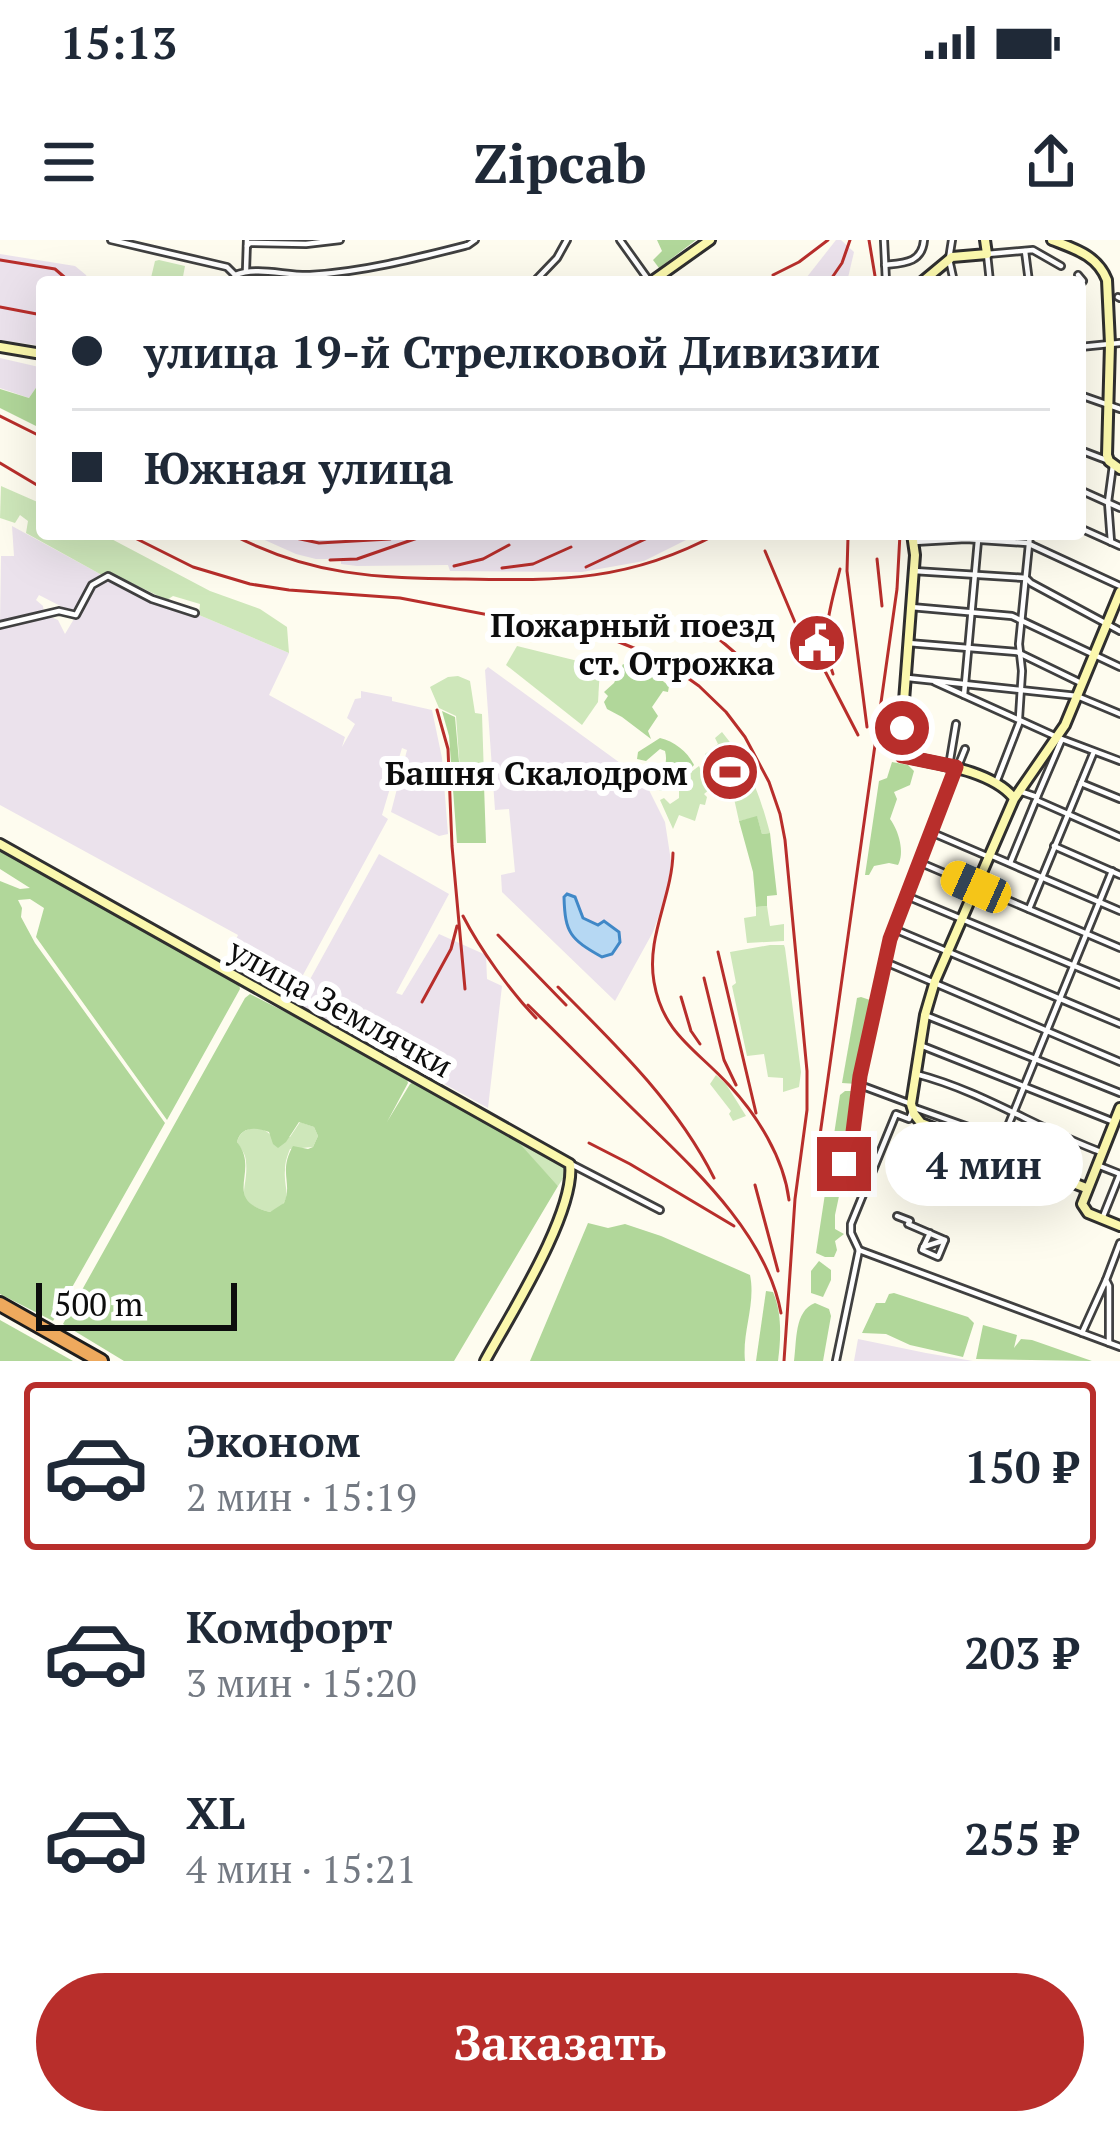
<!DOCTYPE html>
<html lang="ru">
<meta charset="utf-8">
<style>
body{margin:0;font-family:"PT Serif",serif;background:#f2f2f3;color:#1f2937;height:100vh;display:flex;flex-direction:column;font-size:45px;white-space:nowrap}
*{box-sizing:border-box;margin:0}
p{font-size:39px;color:#747a83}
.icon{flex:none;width:66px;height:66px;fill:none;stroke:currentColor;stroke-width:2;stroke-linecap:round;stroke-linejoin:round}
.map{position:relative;height:1121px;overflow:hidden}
.sheet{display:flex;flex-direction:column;background:#fff;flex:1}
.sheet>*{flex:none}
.banner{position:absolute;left:36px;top:36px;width:1050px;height:264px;border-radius:12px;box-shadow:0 12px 48px #0002;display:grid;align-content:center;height:264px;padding:0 36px;background:#fff}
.scale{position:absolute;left:36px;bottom:30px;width:201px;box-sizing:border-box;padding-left:12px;border:6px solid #0d0d0d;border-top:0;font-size:33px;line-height:42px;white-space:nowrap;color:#0d0d0d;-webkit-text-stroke:9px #fff;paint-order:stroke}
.end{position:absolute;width:54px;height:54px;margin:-27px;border:15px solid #b82e2b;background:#fff;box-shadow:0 0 0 6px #fff}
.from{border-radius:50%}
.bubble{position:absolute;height:84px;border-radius:42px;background:#fff;box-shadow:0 12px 48px #0002;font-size:39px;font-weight:700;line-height:84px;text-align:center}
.car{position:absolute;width:36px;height:72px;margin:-36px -18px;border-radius:15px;box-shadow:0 0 9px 3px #0007;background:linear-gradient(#f5c518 24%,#345 0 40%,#f5c518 0 76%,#345 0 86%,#f5c518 0)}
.banner b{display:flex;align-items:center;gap:42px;height:114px;font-size:45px}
.banner b+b{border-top:3px solid #e0e1e3}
.banner i{width:30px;height:30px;background:#1f2937}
ul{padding:21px 0 0;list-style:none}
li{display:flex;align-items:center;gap:36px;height:168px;margin:0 24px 18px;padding:0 12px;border:6px solid transparent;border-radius:12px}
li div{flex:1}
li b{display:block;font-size:45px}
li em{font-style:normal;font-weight:700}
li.on{border-color:#b82e2b}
li>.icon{width:108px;height:108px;stroke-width:1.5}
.button{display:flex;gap:24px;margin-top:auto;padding:24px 36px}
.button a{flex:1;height:138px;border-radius:72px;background:#b82e2b;color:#fff;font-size:48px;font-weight:700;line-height:138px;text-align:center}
.status{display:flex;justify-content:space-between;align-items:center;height:84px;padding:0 60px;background:#fff;direction:ltr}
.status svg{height:33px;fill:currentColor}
header{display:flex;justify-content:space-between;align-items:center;height:156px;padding:0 36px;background:#fff;font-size:54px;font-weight:700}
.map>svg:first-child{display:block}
</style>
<div class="status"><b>15:13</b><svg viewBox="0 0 49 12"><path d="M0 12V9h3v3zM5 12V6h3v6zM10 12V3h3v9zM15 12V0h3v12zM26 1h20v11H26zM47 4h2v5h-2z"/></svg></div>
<header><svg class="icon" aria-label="menu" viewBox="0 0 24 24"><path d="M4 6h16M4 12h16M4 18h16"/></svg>Zipcab<svg class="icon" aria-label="share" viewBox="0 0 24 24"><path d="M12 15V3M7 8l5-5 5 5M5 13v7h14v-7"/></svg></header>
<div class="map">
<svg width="1120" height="1121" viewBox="0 0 1120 1121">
<rect width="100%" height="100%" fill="#fefcef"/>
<g fill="#ebe2ec">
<path d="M836,0H841L854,12L847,42H803Z"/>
<path d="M0,14L75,26L86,35L89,42H42V106L0,100Z"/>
<path d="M0,118L39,127L42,134L39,144L29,158L0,148Z"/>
<path d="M12,286L100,334L96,340L92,341L74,373L39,355L36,360L43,366L44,373L0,383L1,316H14Z"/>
<path d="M251,294H698L644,321L582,332L450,331L448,325L357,326L341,324V319H316L296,314Z"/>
<path d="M109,338L150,359L199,375L289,413L269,455L345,497L342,507L355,484L347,478L355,459L361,458V451L392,457V461L432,470L442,518L448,594L439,596L391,572L407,510L402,508L382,575L388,579L291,757L231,726L234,719L229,715L238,695L0,565V387L46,375L58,380L65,394L93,347Z"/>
<path d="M488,427L638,536L649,550L665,582L671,621L667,653L653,692L615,761L502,652L501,635L515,632L509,569L495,570L485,430Z"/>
<path d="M379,614L449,654L396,753L402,755L439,694L486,715L487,739L502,746L488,868L297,763Z"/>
<path d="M858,1099L926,1113L973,1121H854Z"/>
</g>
<g fill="#cee7ba">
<path d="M159,20L185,26L182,42H150L155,21Z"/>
<path d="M1,246L42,264V294H102L210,351L260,369L287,387L289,413L199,375L200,364L173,356L167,360L115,335L100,334L26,293L28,281L20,275L15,283L0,278Z"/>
<path d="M517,406L590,424L600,428L598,462L582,485L506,425Z"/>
<path d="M458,436L470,441L475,473L482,474L484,537L481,542L461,544L456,476L439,468L430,447L448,437Z"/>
<path d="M722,492C749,525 759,552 770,593L762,594L757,577L739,581L733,554L715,558L710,549L704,554L707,557L705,565L700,564L695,581L679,575L673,589L660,560L664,558L670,564L679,558V550H691L683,538L699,526L704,537L713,533L705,514L718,504L715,498Z"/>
<path d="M767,666L770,686L784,684V701L747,703L744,678L756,676V667Z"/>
<path d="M770,705H784L785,708L801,832L799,847L783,852V838L768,837L764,814L747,816L732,746L736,743L730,712Z"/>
<path d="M716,835L726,844L746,876L733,881L729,874L731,871L710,844Z"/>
<path d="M300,882L314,887L318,896L313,907L290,909C287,917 285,922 285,930C283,951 296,961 270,972C230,962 249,950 246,922C246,914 241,909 237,902C241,886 262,883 272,897H290Z"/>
<path d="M521,899L549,915L568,931L558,946L518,903Z"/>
</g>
<g fill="#b1d79a" fill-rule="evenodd">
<path d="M657,0H696L659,28L653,20L662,11Z"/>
<path d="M42,139L40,160L42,189L0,168V149L29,158Z"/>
<path d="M623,424L653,433L669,446L668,452L663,451L652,467L658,476L648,491L651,499L622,477L607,469L604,462L608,456L604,452L614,443Z"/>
<path d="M442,471L455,477L461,544L480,543L484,545L486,603H457L449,496Z"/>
<path d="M660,498C674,501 688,512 694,525L676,544L662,551L659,550C660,536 669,525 665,511L660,509L646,521L637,519L638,512Z"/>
<path d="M892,522L908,525L914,531L910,545L894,552L897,559L890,579C899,591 905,613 898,625L889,623L874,626L869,635H865L879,541L887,538Z"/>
<path d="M757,576L762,594L770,593L777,655L767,656V666L756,667L753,632L739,581Z"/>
<path d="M0,606L238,740L240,749L167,880L36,697L44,668L30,659L18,660L22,668L21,677L35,703L165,883L53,1081L0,1054V641L20,649L30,648L0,629Z"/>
<path d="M250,754L405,833L408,843L387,882L410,844L417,840L511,894L558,946L454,1121H124L63,1084L245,758ZM299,882L314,887L318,896L313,907L308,909L293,906C278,932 293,943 284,963L270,972C220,960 261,931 237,902C241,886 256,887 269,892L273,904L278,908L286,902Z"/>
<path d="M861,757L870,760V763L857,844L842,843L857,758Z"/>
<path d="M845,851H856L848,914L835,975V989L844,994L835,1001L837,1010L834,1017H825L816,1013L840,855Z"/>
<path d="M588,983L608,988L625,984L661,996L750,1035C756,1064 742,1092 745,1121H530Z"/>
<path d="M819,1021L831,1030V1040L823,1057L811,1053V1031Z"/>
<path d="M766,1051L773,1052C782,1073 781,1098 778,1121H756Z"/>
<path d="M894,1053L968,1077L974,1083L963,1117L910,1105L886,1094L862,1093L876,1063H885L889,1054Z"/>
<path d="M815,1063L829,1069L831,1076L823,1121H794C797,1101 794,1071 815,1063Z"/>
<path d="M0,1080L73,1121H0Z"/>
<path d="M983,1085L1017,1095L1014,1108L1021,1099L1032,1100L1092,1121L976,1119Z"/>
</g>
<path fill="#b6d8f3" stroke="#4088c7" stroke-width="3" d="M567,654L575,657L583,678L598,685L604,681L619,692L620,702L612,714L602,717C570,699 565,693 564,657Z"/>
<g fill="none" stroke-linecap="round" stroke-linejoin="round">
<defs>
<g id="street">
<path d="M111,0L227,27L235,35"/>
<path d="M620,0L650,42"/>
<path d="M884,0L886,42"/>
<path d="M952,0L949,19L954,42"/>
<path d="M247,6L250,3L306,4L340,0"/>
<path d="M1025,11L1029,42"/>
<path d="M885,25C904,23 922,23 924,0"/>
<path d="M246,30L247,0"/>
<path d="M1078,35L1083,41L1080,45"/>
<path d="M234,42L235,35C259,26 285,36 310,35C363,32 417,18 468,5L475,0"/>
<path d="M534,42L557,18L567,0"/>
<path d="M990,42L987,14L1033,10L1061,26"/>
<path d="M1118,57L1120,58"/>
<path d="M1080,107L1120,103"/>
<path d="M1080,155L1120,169"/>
<path d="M1080,179L1081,209"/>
<path d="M1080,210L1109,221"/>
<path d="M1080,250L1120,268"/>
<path d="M1080,288L1120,306"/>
<path d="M914,302L966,299L1027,303L1120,346"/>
<path d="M1111,302L1108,262L1113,225"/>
<path d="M914,331L1026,338L1031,343L1120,391"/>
<path d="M911,367L1012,376L1120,427"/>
<path d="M0,385L59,371L76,375L92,345L108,336L152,359L195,373"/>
<path d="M908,403L1017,412L1081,443"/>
<path d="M908,438L1077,456L1120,474"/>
<path d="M935,442L1059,498L1120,521"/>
<path d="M964,455L978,300"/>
<path d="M1019,478L1022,431L1019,404L1030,294"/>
<path d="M949,526L956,484"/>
<path d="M996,543L1020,481"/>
<path d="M1081,543L1120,559"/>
<path d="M1019,551L1037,557L1036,560L1120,597"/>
<path d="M1037,557L1061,501"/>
<path d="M933,593L989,617"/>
<path d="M1054,606L1120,635"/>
<path d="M990,615L1120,671"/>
<path d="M921,623L1120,708"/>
<path d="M1010,623L1035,562"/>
<path d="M909,657L1120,745"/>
<path d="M1029,669L1093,514"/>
<path d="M894,689L1120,784"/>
<path d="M883,721L1120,822"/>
<path d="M925,775L1120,853"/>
<path d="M920,805L1114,882"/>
<path d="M916,834C982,851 1038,889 1101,912"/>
<path d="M860,845L911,864"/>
<path d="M912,867L1002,899"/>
<path d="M844,924L851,908L860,836L889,699L965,509"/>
<path d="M573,925L660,970"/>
<path d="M1097,925L1120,934"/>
<path d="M979,957L1112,631"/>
<path d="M897,976L910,981L908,984L945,1000L938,1017L922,1010L930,993"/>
<path d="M1102,979L1120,934"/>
<path d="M923,1007L945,1000"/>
<path d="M859,1010L1120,1107"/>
<path d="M859,1010L851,993V984L896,874L909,879L912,872"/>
<path d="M1082,1093L1106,1040"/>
<path d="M1109,1103V1046L1106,1040L1120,1003"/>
<path d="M836,1121L859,1010"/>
</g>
<g id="secondary">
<path d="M1052,0C1075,9 1097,15 1107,40L1110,104L1107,215L1109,221L1120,229"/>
<path d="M651,42L710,0"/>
<path d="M922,42L952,17L987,14L985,0"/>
<path d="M0,107L42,114"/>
<path d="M912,294L915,315L900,514L907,517C939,524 991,531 1013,557"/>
<path d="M0,604L570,924C576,972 509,1077 485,1121"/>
<path d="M1120,868L1082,964L1088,973L1120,986"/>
<path d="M1086,948L921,883L914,874L911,864L925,775L935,741L1014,559L1065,485L1120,352"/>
</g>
<path id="highway" d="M0,1064L101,1121"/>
</defs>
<use href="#street" stroke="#404040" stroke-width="10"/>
<use href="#secondary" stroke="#2f2f2f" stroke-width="14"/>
<use href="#highway" stroke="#1e1e1e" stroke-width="18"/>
<use href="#street" stroke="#fff" stroke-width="4.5"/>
<use href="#secondary" stroke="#fbf8ad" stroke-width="8"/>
<use href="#highway" stroke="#eea95d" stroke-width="12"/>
<g stroke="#b82e2b" stroke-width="3">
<path d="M869,0L876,42"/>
<path d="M0,20L55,29L70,42"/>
<path d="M773,35L799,22L828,0"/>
<path d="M829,42L842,23L850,0"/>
<path d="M0,67L42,75"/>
<path d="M0,176L42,197"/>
<path d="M0,223L42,248"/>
<path d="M127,294L193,327L250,344L289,350L400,358L609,398L661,419L699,446L726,472L745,497L769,542L780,574L785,600L807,831V870L795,959L784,1121"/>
<path d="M231,294C312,336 375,338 465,339C561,341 630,341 717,294"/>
<path d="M277,294L319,303L390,299"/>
<path d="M848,297L847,331L867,487"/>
<path d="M765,311L797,387L825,431L858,495"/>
<path d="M877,319L882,366"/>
<path d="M330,320L357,319L429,294"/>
<path d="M454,326L483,319L509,305"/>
<path d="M586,327L656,294"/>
<path d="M502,328L533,324L571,307"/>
<path d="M677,383L719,399L755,430"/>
<path d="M833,434C819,398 831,365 840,329"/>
<path d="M437,470L448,509L452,606L465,749"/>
<path d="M673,613C672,657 646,697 654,742C663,794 696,809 729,845C757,875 784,918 789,960"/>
<path d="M463,676C480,709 510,751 536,778"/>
<path d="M498,695L566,765"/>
<path d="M718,712L756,873"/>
<path d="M704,738L724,820L736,845"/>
<path d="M558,747C616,805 677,864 714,938"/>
<path d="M681,757L691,791L700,804"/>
<path d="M422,762L451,709L457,686"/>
<path d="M528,765C564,800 599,836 635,871C691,926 766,992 781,1073"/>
<path d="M820,895L897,349L900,294"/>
<path d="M589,903L630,924L734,986"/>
<path d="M755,945L778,1031"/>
</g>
</g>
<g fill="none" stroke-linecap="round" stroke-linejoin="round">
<path stroke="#b82e2b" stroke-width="15" d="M844,924L851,908L860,836L890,699L956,527L902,516L899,509L902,488"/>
</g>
<defs>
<symbol id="civic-disc" viewBox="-11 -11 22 22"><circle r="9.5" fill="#b82e2b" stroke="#fff"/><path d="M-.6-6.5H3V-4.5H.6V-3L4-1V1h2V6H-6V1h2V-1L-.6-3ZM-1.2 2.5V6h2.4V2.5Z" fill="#fff"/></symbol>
<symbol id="stadium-disc" viewBox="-11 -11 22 22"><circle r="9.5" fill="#b82e2b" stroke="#fff"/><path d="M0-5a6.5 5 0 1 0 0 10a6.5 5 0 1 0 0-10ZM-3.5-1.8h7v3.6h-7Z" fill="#fff"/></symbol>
</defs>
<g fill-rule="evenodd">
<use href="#civic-disc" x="784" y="370" width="66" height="66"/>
<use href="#stadium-disc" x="697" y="499" width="66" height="66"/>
</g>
<g text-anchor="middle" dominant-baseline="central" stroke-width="12" stroke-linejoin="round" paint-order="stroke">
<g font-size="33" font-weight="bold" fill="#0d0d0d" stroke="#fff" text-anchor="end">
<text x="775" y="384">Пожарный поезд<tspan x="775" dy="38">ст. Отрожка</tspan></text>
<text x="688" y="532">Башня Скалодром</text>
</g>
<g font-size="33" fill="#0d0d0d" stroke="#fff">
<text transform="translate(341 767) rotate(29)">улица Землячки</text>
</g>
</g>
</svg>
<div class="scale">500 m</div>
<i class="end from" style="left:902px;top:488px"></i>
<i class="end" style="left:844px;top:924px"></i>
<div class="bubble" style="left:885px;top:882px;width:198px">4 мин</div>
<i class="car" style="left:976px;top:647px;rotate:294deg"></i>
<div class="banner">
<b><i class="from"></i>улица 19-й Стрелковой Дивизии</b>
<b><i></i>Южная улица</b>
</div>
</div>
<section class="sheet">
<ul>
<li class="on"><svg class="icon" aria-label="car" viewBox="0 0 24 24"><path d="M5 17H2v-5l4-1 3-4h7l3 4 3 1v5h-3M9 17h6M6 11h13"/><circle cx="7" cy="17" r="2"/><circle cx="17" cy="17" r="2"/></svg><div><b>Эконом</b><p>2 мин · 15:19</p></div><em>150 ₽</em></li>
<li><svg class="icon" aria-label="car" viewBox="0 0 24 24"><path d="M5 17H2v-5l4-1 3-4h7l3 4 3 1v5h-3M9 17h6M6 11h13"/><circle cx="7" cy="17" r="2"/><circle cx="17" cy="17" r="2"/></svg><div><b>Комфорт</b><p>3 мин · 15:20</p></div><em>203 ₽</em></li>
<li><svg class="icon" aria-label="car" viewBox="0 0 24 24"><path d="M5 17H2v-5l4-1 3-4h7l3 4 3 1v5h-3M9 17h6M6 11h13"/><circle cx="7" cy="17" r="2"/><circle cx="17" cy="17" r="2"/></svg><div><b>XL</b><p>4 мин · 15:21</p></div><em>255 ₽</em></li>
</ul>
<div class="button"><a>Заказать</a></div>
</section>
